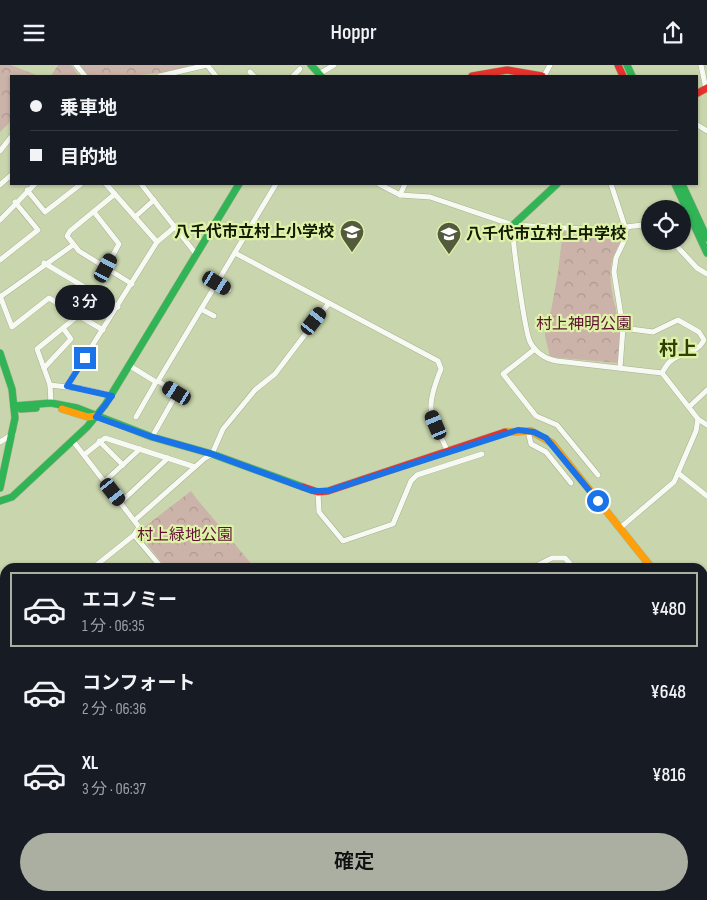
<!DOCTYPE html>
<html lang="ja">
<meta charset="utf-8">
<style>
body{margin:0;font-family:"Sofia Sans Condensed","Noto Sans JP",sans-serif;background:#242831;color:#f1f3f6;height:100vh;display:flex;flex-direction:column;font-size:19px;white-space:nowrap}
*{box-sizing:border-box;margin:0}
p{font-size:16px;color:#9ea1a6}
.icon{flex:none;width:28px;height:28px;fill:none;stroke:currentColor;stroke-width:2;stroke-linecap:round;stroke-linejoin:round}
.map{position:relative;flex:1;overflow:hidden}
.sheet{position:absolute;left:0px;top:498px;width:708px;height:338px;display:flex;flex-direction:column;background:#171b24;border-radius:15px 15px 0 0;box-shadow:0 1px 4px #0004}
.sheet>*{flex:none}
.hud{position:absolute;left:10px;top:10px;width:688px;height:110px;border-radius:0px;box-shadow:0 1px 4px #0004;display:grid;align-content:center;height:110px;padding:0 20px;background:#171b24}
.buttons{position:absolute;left:641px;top:135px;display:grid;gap:10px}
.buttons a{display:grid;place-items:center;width:50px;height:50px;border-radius:50%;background:#171b24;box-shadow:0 1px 4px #0004;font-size:25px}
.end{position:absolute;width:22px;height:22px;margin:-11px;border:6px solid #1a73e8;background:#fff;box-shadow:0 0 0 2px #fff}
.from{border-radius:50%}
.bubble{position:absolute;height:35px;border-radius:18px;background:#171b24;box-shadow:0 1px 4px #0004;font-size:16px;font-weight:600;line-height:35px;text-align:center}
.car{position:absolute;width:15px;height:30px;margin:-15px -8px;border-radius:6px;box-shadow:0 0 4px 1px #0007;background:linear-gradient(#222 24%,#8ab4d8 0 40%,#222 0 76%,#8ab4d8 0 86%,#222 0)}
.hud b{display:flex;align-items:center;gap:18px;height:48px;font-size:19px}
.hud b+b{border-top:1px solid #363941}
.hud i{width:12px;height:12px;background:#f1f3f6}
ul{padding:9px 0 0;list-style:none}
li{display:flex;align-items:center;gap:15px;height:75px;margin:0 10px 8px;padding:0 10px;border:2px solid transparent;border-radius:0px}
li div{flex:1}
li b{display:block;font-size:19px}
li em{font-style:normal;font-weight:600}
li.selected{border-color:#aaafa2}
li>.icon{width:45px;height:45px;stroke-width:1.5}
.button{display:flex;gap:10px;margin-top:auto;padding:10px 20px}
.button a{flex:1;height:58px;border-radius:30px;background:#aaafa2;color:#111;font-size:20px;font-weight:600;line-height:58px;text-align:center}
header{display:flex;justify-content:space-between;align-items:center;height:65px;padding:0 20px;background:#171b24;font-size:22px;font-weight:600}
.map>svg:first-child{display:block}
</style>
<header><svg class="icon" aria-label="menu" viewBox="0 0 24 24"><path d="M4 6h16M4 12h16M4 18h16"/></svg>Hoppr<svg class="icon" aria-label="share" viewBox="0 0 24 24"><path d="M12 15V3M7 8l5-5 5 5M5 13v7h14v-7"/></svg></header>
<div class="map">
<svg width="707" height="835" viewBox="0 0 707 835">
<defs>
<pattern id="park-crowns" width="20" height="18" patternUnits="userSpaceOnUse" patternTransform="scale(1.25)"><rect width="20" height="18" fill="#ccb3a9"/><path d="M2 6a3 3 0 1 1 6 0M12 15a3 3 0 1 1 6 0" fill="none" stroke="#ae9990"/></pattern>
</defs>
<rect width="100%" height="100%" fill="#c9d5ac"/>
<g fill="url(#park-crowns)">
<path d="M0,0H11L39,11H11V56L0,67Z"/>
<path d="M58,0H71L79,11H51Z"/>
<path d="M80,0H190C168,11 115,11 89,11Z"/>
<path d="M563,166L601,169L621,166L624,170C619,180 612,191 611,202C607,230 628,267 617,298L550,292L545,271V262L551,246L558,207Z"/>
<path d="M191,426L196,433L254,502H165L138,467Z"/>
<path d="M601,830H653L647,835H599Z"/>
</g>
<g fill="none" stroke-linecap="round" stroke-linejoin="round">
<defs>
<g id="street">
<path d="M76,0L85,11"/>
<path d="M207,0L216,11"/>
<path d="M701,0L706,24"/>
<path d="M250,7L254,11"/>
<path d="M319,9L334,0"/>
<path d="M160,11L207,0"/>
<path d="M293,11L300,4"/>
<path d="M544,11L550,0"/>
<path d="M696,59L707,66"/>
<path d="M0,86L11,72"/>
<path d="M106,119L157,177"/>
<path d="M141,119L196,189"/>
<path d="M379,119L400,130L430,132L513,160L602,165L650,159"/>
<path d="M611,119L626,165L625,174L616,193L614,207L623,263L620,303"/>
<path d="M0,120L11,110"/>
<path d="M27,125L45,147L81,119"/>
<path d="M115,129L70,166L67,171L79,186L132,219"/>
<path d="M400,130L405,119"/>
<path d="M94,147L119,179L106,203"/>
<path d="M135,152L154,135"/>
<path d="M0,155L35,119"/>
<path d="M513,160C511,171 525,266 530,277C536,288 546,294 557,296L662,308L698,354L707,360"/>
<path d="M672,176L697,203L707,209"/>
<path d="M235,188L438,296L441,304C424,346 430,348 448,387"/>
<path d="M0,195L38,165L15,137"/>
<path d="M44,198L118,242"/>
<path d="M217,218L229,225"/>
<path d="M0,231L12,262L49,233L103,265"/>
<path d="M0,232L73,180"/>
<path d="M201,244L214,251"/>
<path d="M623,263L653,267L678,255L699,267L704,275C697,289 682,287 672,295C667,298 665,303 662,308"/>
<path d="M535,284L503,309L536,351L557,360L598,410"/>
<path d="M130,301L156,317L136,352"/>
<path d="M44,303L71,274L63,263"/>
<path d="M50,320L84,324L112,331"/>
<path d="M67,321L157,177L176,161"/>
<path d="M51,338L50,320L37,284L79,250"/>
<path d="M689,342L707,325"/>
<path d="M528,366L531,379L546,387L571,418"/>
<path d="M152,372L177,328L158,316L276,119"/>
<path d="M73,376L139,462L134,470L94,502"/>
<path d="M99,376L123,400"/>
<path d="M0,377L13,369"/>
<path d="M84,390L105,373L195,402"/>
<path d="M678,408L707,431"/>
<path d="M105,416L140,384"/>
<path d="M318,427L319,447L343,476L393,459L411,416L417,410L482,389"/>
<path d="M121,437L168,393"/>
<path d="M135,455L204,394L212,389L223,364L255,325L275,309L329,238"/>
<path d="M620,463L674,417L696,366L698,354"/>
<path d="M134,470L161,502"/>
<path d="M534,502L552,493H565L573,502"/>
<path d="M0,580L5,576"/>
<path d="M498,830L505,835"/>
<path d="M323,835L329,830"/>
<path d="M651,835L657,830"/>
</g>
<g id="fast">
<path d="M311,0L321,11"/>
<path d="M627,0L632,11"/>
<path d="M675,119L707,188"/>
<path d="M682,119L707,173"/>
<path d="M513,160L557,119"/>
<path d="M0,288L12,324L15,353L0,423"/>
<path d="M14,341L51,338L77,343L152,372L212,389L303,422"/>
<path d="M14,341L21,344L36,343"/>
<path d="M0,436L12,432L87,362L105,340L239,119"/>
<path d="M702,535H707"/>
<path d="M0,585L5,591"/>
<path d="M702,794L707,790"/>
<path d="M444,835L450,830"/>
</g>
<g id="slow">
<path d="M62,344L88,352L96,351"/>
<path d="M505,367L531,366L552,378L651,502"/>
<path d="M702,695L707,709"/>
</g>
<g id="jam">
<path d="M618,0L623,11"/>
<path d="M472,11L507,5L542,11"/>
<path d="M696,29L707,23"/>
<path d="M303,422L318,427L328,426L505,367"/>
<path d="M197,830L201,835"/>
</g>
</defs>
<use href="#street" stroke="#a7b190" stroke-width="6"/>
<use href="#fast" stroke="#a7b190" stroke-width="8"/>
<use href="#slow" stroke="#a7b190" stroke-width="8"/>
<use href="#jam" stroke="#a7b190" stroke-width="8"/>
<use href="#street" stroke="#f7f9f3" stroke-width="5"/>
<use href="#fast" stroke="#30b455" stroke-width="7"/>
<use href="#slow" stroke="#ff9f0a" stroke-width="7"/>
<use href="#jam" stroke="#e5322d" stroke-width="7"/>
<path stroke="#c1c5b9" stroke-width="1" stroke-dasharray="9 9" stroke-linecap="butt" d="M226,0H233"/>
</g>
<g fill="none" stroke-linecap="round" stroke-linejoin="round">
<path stroke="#1a73e8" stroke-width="6" d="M85,293L67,321L112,331L96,352L152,372L212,389L312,426H328L518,365L534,367L546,373L598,436"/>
</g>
<defs>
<symbol id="school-pin" viewBox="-11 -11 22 30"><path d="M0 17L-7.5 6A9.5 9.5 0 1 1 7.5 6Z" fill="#535b3c" stroke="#def3a8"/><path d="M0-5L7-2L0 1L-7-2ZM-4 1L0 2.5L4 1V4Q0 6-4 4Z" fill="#fff"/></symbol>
</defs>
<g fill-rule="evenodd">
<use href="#school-pin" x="338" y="153" width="28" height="38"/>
<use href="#school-pin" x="435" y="155" width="28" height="38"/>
</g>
<g text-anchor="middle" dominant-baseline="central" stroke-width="4.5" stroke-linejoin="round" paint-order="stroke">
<g font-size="16" font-weight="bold" fill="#141a00" stroke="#def3a8" text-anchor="end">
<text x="334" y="167">八千代市立村上小学校</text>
<text x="466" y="169" text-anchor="start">八千代市立村上中学校</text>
</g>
<g font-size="16" fill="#611233" stroke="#def3a8">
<text x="584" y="259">村上神明公園</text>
<text x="185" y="470">村上緑地公園</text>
</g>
<g font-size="19" font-weight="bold" fill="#343f05" stroke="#def3a8">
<text x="678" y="284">村上</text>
</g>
</g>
</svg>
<div class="buttons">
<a><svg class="icon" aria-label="locate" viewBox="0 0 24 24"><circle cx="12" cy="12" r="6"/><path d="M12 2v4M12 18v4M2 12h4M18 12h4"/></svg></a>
</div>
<i class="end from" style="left:598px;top:436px"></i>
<i class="end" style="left:85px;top:293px"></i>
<div class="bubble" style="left:55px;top:220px;width:60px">3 分</div>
<i class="car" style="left:106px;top:203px;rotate:28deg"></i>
<i class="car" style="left:217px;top:218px;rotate:121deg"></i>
<i class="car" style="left:314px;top:256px;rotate:38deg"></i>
<i class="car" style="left:177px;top:328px;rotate:301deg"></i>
<i class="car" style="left:436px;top:360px;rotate:337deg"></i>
<i class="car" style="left:113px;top:427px;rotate:142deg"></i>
<div class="hud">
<b><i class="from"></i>乗車地</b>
<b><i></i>目的地</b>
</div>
<section class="sheet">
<ul>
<li class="selected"><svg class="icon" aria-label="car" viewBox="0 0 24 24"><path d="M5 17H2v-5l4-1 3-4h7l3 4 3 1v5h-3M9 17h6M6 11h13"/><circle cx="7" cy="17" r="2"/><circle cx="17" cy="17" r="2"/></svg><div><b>エコノミー</b><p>1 分 · 06:35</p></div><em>¥480</em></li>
<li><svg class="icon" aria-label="car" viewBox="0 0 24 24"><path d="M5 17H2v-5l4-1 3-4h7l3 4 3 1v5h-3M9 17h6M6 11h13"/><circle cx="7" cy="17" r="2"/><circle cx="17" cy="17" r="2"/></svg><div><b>コンフォート</b><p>2 分 · 06:36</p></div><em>¥648</em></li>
<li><svg class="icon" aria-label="car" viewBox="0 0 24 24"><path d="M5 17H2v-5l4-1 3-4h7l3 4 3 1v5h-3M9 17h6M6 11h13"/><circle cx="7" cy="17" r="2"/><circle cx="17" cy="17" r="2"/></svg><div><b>XL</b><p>3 分 · 06:37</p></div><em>¥816</em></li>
</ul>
<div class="button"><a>確定</a></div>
</section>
</div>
